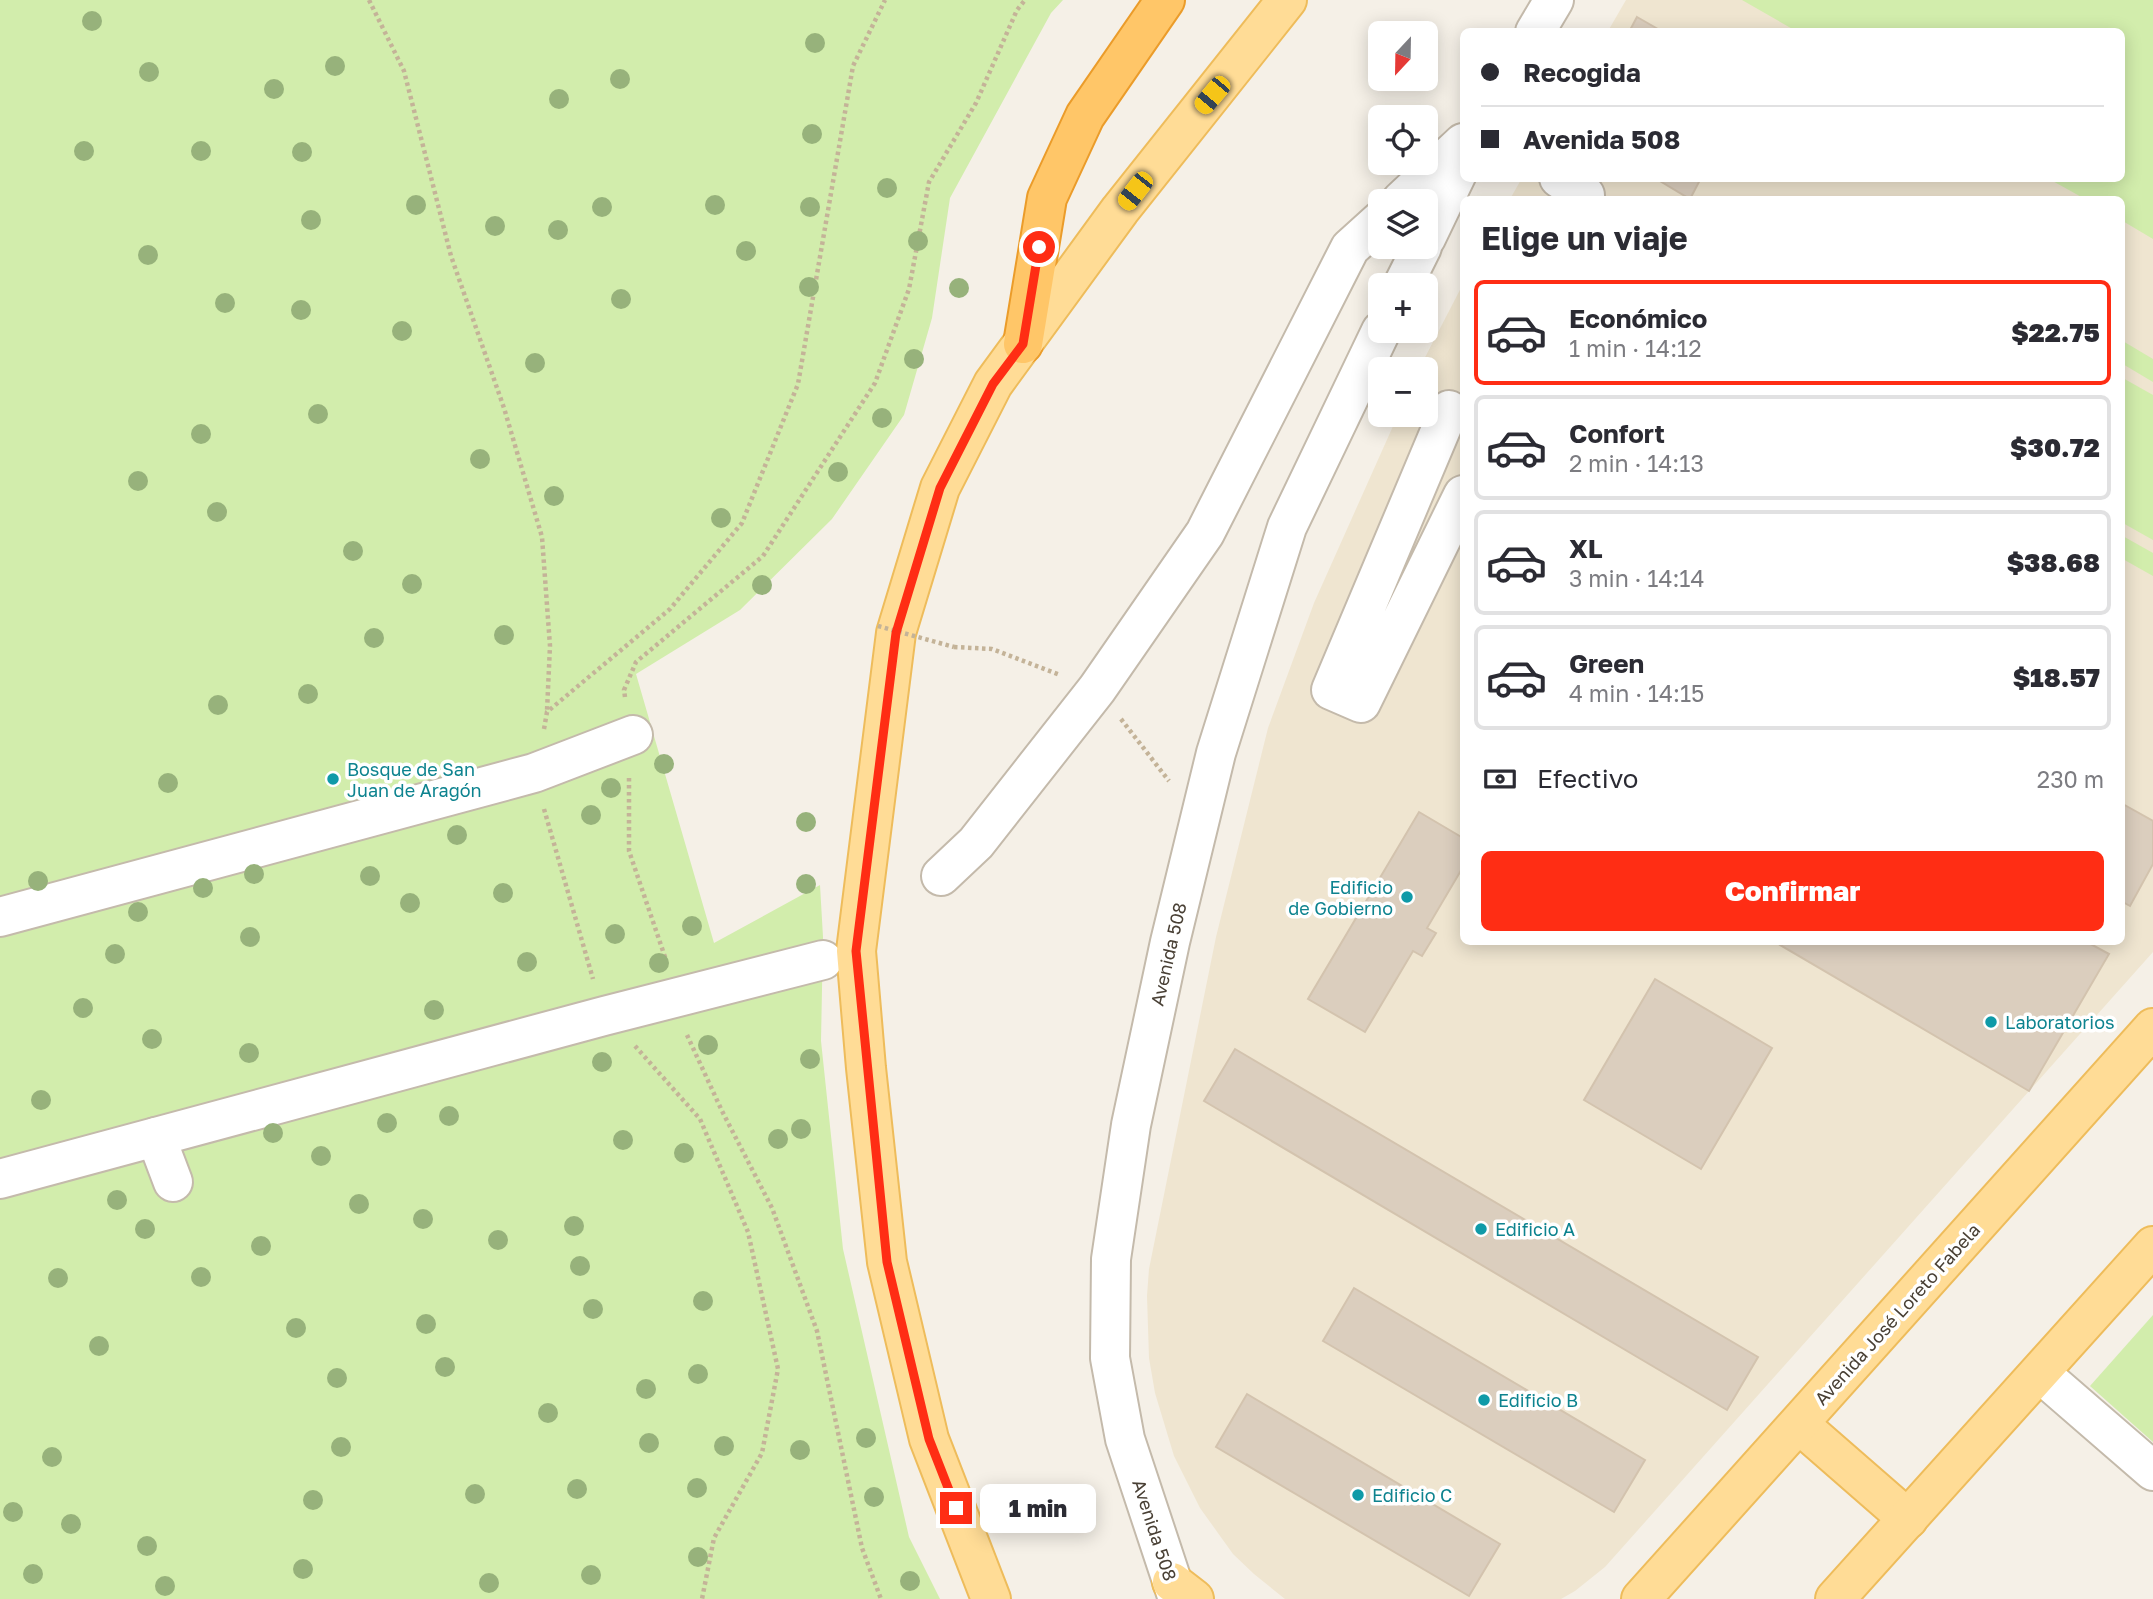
<!DOCTYPE html>
<html lang="es">
<meta charset="utf-8">
<style>
body{margin:0;font-family:"Golos Text",sans-serif;background:#f7f7f7;color:#2b2b33;height:100vh;display:flex;flex-direction:column;font-size:26px;white-space:nowrap}
*{box-sizing:border-box;margin:0}
p{font-size:23px;color:#7c7c81}
.icon{flex:none;width:38px;height:38px;fill:none;stroke:currentColor;stroke-width:2;stroke-linecap:round;stroke-linejoin:round}
.map{position:relative;flex:1;overflow:hidden}
.sheet{position:absolute;left:1460px;top:196px;width:665px;height:749px;display:flex;flex-direction:column;background:#fff;border-radius:10px;box-shadow:0 4px 18px #0003}
.sheet>*{flex:none}
.guide{position:absolute;left:1460px;top:28px;width:665px;height:154px;border-radius:10px;box-shadow:0 4px 18px #0003;display:grid;align-content:center;height:154px;padding:0 21px;background:#fff}
.needle{width:46px;rotate:202deg}
.controls{position:absolute;left:1368px;top:21px;display:grid;gap:14px}
.controls a{display:grid;place-items:center;width:70px;height:70px;border-radius:10px;background:#fff;box-shadow:0 4px 18px #0003;font-size:35px}
.end{position:absolute;width:32px;height:32px;margin:-16px;border:9px solid #ff2d14;background:#fff;box-shadow:0 0 0 4px #fff}
.from{border-radius:50%}
.bubble{position:absolute;height:49px;border-radius:10px;background:#fff;box-shadow:0 4px 18px #0003;font-size:23px;font-weight:800;line-height:49px;text-align:center}
.car{position:absolute;width:21px;height:42px;margin:-21px -10px;border-radius:9px;box-shadow:0 0 5px 2px #0007;background:linear-gradient(#f5c518 24%,#345 0 40%,#f5c518 0 76%,#345 0 86%,#f5c518 0)}
.guide b{display:flex;align-items:center;gap:24px;height:66px;font-size:26px}
.guide b+b{border-top:2px solid #e1e1e2}
.guide i{width:18px;height:18px;background:#2b2b33}
ul{padding:0;list-style:none}
li{display:flex;align-items:center;gap:21px;height:105px;margin:0 14px 10px;padding:0 7px;border:4px solid #e1e1e2;border-radius:10px}
li div{flex:1}
li b{display:block;font-size:26px}
li em{font-style:normal;font-weight:800}
li.current{border-color:#ff2d14}
li>.icon{width:63px;height:63px;stroke-width:1.5}
h2{padding:0 21px;font-size:32px;line-height:84px}
.pay{display:flex;align-items:center;gap:18px;height:77px;padding:0 21px;font-size:26px}
.pay p{margin-inline-start:auto}
.action{display:flex;gap:14px;margin-top:auto;padding:14px 21px}
.action a{flex:1;height:80px;border-radius:10px;background:#ff2d14;color:#fff;font-size:28px;font-weight:800;line-height:80px;text-align:center}
.map>svg:first-child{display:block}
</style>
<div class="map">
<svg width="2153" height="1599" viewBox="0 0 2153 1599">
<rect width="100%" height="100%" fill="#f5f0e7"/>
<path fill="#efe5d0" d="M1626,0H2153V952L1605,1567L1575,1591L1561,1599H1285L1254,1574L1233,1554L1200,1508L1174,1456L1155,1393L1149,1358L1147,1296L1149,1269L1216,937L1268,728L1314,603L1398,415H1426V369H1419L1463,284V942H2121V200L1510,199L1522,178H2121V32L1608,31Z"/>
<g fill="#d2edac">
<path d="M0,0H1063L1051,13L950,198L932,318L904,415L832,519L740,610L636,674L714,943L820,885L823,937L821,1041L843,1249L909,1537L940,1599H0Z"/>
<path d="M1742,0H2153V239L2121,220V200L2085,199L2049,179L2121,178V32L1796,31Z"/>
<path d="M2121,340L2153,359V382L2121,363Z"/>
<path d="M2121,377L2153,395V540L2121,522Z"/>
<path d="M2121,535L2153,553V576L2121,558Z"/>
<path d="M2153,1315V1442L2090,1386Z"/>
</g>
<g fill="#dbcebe" stroke="#d3c3ae" stroke-width="2">
<path d="M1637,17L1663,32H1629Z"/>
<path d="M1655,178H1701L1690,199Z"/>
<path d="M2121,803L2153,821V864L2130,906L2121,901Z"/>
<path d="M1419,812L1463,838V867L1427,928L1436,933L1422,956L1413,951L1365,1032L1308,999Z"/>
<path d="M1775,942H2087L2109,954L2029,1091Z"/>
<path d="M1655,979L1772,1048L1701,1169L1584,1100Z"/>
<path d="M1235,1049L1758,1357L1727,1410L1204,1101Z"/>
<path d="M1354,1288L1645,1460L1614,1512L1323,1341Z"/>
<path d="M1247,1394L1500,1544L1469,1596L1216,1447Z"/>
</g>
<g fill="none" stroke-linecap="round" stroke-linejoin="round">
<defs>
<g id="minor">
<path d="M1535,32L1554,0"/>
<path d="M1559,178L1585,195L1583,200"/>
<path d="M1401,201L1463,143"/>
<path d="M1426,238L1463,161"/>
<path d="M1403,285L1422,247"/>
<path d="M1449,410L1331,690L1361,703L1463,495"/>
<path d="M941,876L976,843L1097,689L1205,533L1350,248L1381,220"/>
<path d="M0,917L534,773L633,735"/>
<path d="M156,1137L173,1182"/>
<path d="M0,1179L604,1016L823,960"/>
<path d="M2040,1373L2153,1471"/>
<path d="M1178,1599L1125,1439L1110,1358L1111,1259L1131,1125L1170,942L1216,753L1287,527L1381,331"/>
</g>
<g id="major">
<path d="M1799,1424L1908,1519"/>
<path d="M1172,1582L1194,1599"/>
<path d="M991,1599L929,1439L887,1262L866,1068L856,951L896,633L940,488L993,384L1120,210L1287,0"/>
<path d="M1641,1599L2153,1028"/>
<path d="M1835,1599L2153,1246"/>
</g>
<path id="highway" d="M1023,344L1047,198L1085,116L1165,0"/>
</defs>
<use href="#minor" stroke="#c4baab" stroke-width="42"/>
<use href="#major" stroke="#eebc5b" stroke-width="42"/>
<use href="#highway" stroke="#eb9c2a" stroke-width="42"/>
<g stroke="#c4b398" stroke-width="4.5" stroke-dasharray="3.5 3.5" stroke-linecap="butt">
<path d="M369,0L404,71L451,256L504,408L542,537L550,646L547,711"/>
<path d="M954,647L992,649L1060,675"/>
<path d="M625,697L624,690L636,662L763,556L875,383L909,289L929,182L976,103L1017,10L1025,0"/>
<path d="M1121,719L1169,781"/>
<path d="M544,729L547,712L670,609L742,523L798,384L853,66L885,0"/>
<path d="M629,778V851L666,960"/>
<path d="M544,809L593,979"/>
<path d="M687,1035L722,1111L772,1208L817,1331L862,1548L881,1599"/>
<path d="M635,1046L700,1119L748,1232L778,1369L762,1453L714,1538L702,1599"/>
</g>
<use href="#minor" stroke="#fff" stroke-width="38"/>
<use href="#major" stroke="#ffdc96" stroke-width="38"/>
<use href="#highway" stroke="#ffc668" stroke-width="38"/>
<path stroke="#c4b398" stroke-width="4.5" stroke-dasharray="3.5 3.5" stroke-linecap="butt" d="M878,626L954,647"/>
</g>
<g fill="#97b27b">
<circle cx="92" cy="21" r="10"/>
<circle cx="815" cy="43" r="10"/>
<circle cx="335" cy="66" r="10"/>
<circle cx="149" cy="72" r="10"/>
<circle cx="620" cy="79" r="10"/>
<circle cx="274" cy="89" r="10"/>
<circle cx="559" cy="99" r="10"/>
<circle cx="812" cy="134" r="10"/>
<circle cx="84" cy="151" r="10"/>
<circle cx="201" cy="151" r="10"/>
<circle cx="302" cy="152" r="10"/>
<circle cx="887" cy="188" r="10"/>
<circle cx="416" cy="205" r="10"/>
<circle cx="715" cy="205" r="10"/>
<circle cx="602" cy="207" r="10"/>
<circle cx="810" cy="207" r="10"/>
<circle cx="311" cy="220" r="10"/>
<circle cx="495" cy="226" r="10"/>
<circle cx="558" cy="230" r="10"/>
<circle cx="918" cy="241" r="10"/>
<circle cx="746" cy="251" r="10"/>
<circle cx="148" cy="255" r="10"/>
<circle cx="809" cy="287" r="10"/>
<circle cx="959" cy="288" r="10"/>
<circle cx="621" cy="299" r="10"/>
<circle cx="225" cy="303" r="10"/>
<circle cx="301" cy="310" r="10"/>
<circle cx="402" cy="331" r="10"/>
<circle cx="914" cy="359" r="10"/>
<circle cx="535" cy="363" r="10"/>
<circle cx="318" cy="414" r="10"/>
<circle cx="882" cy="418" r="10"/>
<circle cx="201" cy="434" r="10"/>
<circle cx="480" cy="459" r="10"/>
<circle cx="838" cy="472" r="10"/>
<circle cx="138" cy="481" r="10"/>
<circle cx="554" cy="496" r="10"/>
<circle cx="217" cy="512" r="10"/>
<circle cx="721" cy="518" r="10"/>
<circle cx="353" cy="551" r="10"/>
<circle cx="412" cy="584" r="10"/>
<circle cx="762" cy="585" r="10"/>
<circle cx="504" cy="635" r="10"/>
<circle cx="374" cy="638" r="10"/>
<circle cx="308" cy="694" r="10"/>
<circle cx="218" cy="705" r="10"/>
<circle cx="664" cy="764" r="10"/>
<circle cx="168" cy="783" r="10"/>
<circle cx="611" cy="788" r="10"/>
<circle cx="591" cy="815" r="10"/>
<circle cx="806" cy="822" r="10"/>
<circle cx="457" cy="835" r="10"/>
<circle cx="254" cy="874" r="10"/>
<circle cx="370" cy="876" r="10"/>
<circle cx="38" cy="881" r="10"/>
<circle cx="806" cy="884" r="10"/>
<circle cx="203" cy="888" r="10"/>
<circle cx="503" cy="893" r="10"/>
<circle cx="410" cy="903" r="10"/>
<circle cx="138" cy="912" r="10"/>
<circle cx="692" cy="926" r="10"/>
<circle cx="615" cy="934" r="10"/>
<circle cx="250" cy="937" r="10"/>
<circle cx="115" cy="954" r="10"/>
<circle cx="527" cy="962" r="10"/>
<circle cx="659" cy="963" r="10"/>
<circle cx="83" cy="1008" r="10"/>
<circle cx="434" cy="1010" r="10"/>
<circle cx="152" cy="1039" r="10"/>
<circle cx="708" cy="1045" r="10"/>
<circle cx="249" cy="1053" r="10"/>
<circle cx="810" cy="1059" r="10"/>
<circle cx="602" cy="1062" r="10"/>
<circle cx="41" cy="1100" r="10"/>
<circle cx="449" cy="1116" r="10"/>
<circle cx="387" cy="1123" r="10"/>
<circle cx="801" cy="1129" r="10"/>
<circle cx="273" cy="1133" r="10"/>
<circle cx="778" cy="1139" r="10"/>
<circle cx="623" cy="1140" r="10"/>
<circle cx="684" cy="1153" r="10"/>
<circle cx="321" cy="1156" r="10"/>
<circle cx="117" cy="1200" r="10"/>
<circle cx="359" cy="1204" r="10"/>
<circle cx="423" cy="1219" r="10"/>
<circle cx="574" cy="1226" r="10"/>
<circle cx="145" cy="1229" r="10"/>
<circle cx="498" cy="1240" r="10"/>
<circle cx="261" cy="1246" r="10"/>
<circle cx="580" cy="1266" r="10"/>
<circle cx="201" cy="1277" r="10"/>
<circle cx="58" cy="1278" r="10"/>
<circle cx="703" cy="1301" r="10"/>
<circle cx="593" cy="1309" r="10"/>
<circle cx="426" cy="1324" r="10"/>
<circle cx="296" cy="1328" r="10"/>
<circle cx="99" cy="1346" r="10"/>
<circle cx="445" cy="1367" r="10"/>
<circle cx="698" cy="1374" r="10"/>
<circle cx="337" cy="1378" r="10"/>
<circle cx="646" cy="1389" r="10"/>
<circle cx="548" cy="1413" r="10"/>
<circle cx="866" cy="1438" r="10"/>
<circle cx="649" cy="1443" r="10"/>
<circle cx="724" cy="1446" r="10"/>
<circle cx="341" cy="1447" r="10"/>
<circle cx="800" cy="1450" r="10"/>
<circle cx="52" cy="1457" r="10"/>
<circle cx="697" cy="1488" r="10"/>
<circle cx="577" cy="1489" r="10"/>
<circle cx="475" cy="1494" r="10"/>
<circle cx="874" cy="1497" r="10"/>
<circle cx="313" cy="1500" r="10"/>
<circle cx="13" cy="1512" r="10"/>
<circle cx="71" cy="1524" r="10"/>
<circle cx="147" cy="1546" r="10"/>
<circle cx="698" cy="1557" r="10"/>
<circle cx="303" cy="1569" r="10"/>
<circle cx="33" cy="1574" r="10"/>
<circle cx="591" cy="1575" r="10"/>
<circle cx="910" cy="1581" r="10"/>
<circle cx="489" cy="1583" r="10"/>
<circle cx="165" cy="1586" r="10"/>
</g>
<g fill="none" stroke-linecap="round" stroke-linejoin="round">
<path stroke="#ff2d14" stroke-width="9" d="M956,1508L929,1439L887,1262L856,951L896,633L940,488L993,384L1023,344L1039,247"/>
</g>
<g fill="#0f9aa8" stroke="#fff" stroke-width="2.5">
<circle cx="333" cy="779" r="7"/>
<circle cx="1407" cy="897" r="7"/>
<circle cx="1991" cy="1022" r="7"/>
<circle cx="1481" cy="1229" r="7"/>
<circle cx="1484" cy="1400" r="7"/>
<circle cx="1358" cy="1495" r="7"/>
</g>
<g text-anchor="middle" dominant-baseline="central" stroke-width="7" stroke-linejoin="round" paint-order="stroke">
<g font-size="18" fill="#0d838f" stroke="#fff" text-anchor="start">
<text x="347" y="769">Bosque de San<tspan x="347" dy="21">Juan de Aragón</tspan></text>
<text x="1393" y="887" text-anchor="end">Edificio<tspan x="1393" dy="21">de Gobierno</tspan></text>
<text x="2005" y="1022">Laboratorios</text>
<text x="1495" y="1229">Edificio A</text>
<text x="1498" y="1400">Edificio B</text>
<text x="1372" y="1495">Edificio C</text>
</g>
<g font-size="18" fill="#494035" stroke="#fff">
<text transform="translate(1168 954) rotate(-77)">Avenida 508</text>
<text transform="translate(1897 1314) rotate(-48)">Avenida José Loreto Fabela</text>
<text transform="translate(1155 1530) rotate(72)">Avenida 508</text>
</g>
</g>
</svg>
<div class="controls">
<a><svg class="needle" viewBox="-14 -14 28 28"><path d="M0-13l5 13h-10z" fill="#e53935"/><path d="M0 13l5-13h-10z" fill="#7c7c81"/></svg></a>
<a><svg class="icon" aria-label="locate" viewBox="0 0 24 24"><circle cx="12" cy="12" r="6"/><path d="M12 2v4M12 18v4M2 12h4M18 12h4"/></svg></a>
<a><svg class="icon" aria-label="layers" viewBox="0 0 24 24"><path d="M12 4l9 5-9 5-9-5zM3 14l9 5 9-5"/></svg></a>
<a>+</a>
<a>−</a>
</div>
<i class="end from" style="left:1039px;top:247px"></i>
<i class="end" style="left:956px;top:1508px"></i>
<div class="bubble" style="left:980px;top:1484px;width:116px">1 min</div>
<i class="car" style="left:1212px;top:95px;rotate:220deg"></i>
<i class="car" style="left:1135px;top:191px;rotate:218deg"></i>
<div class="guide">
<b><i class="from"></i>Recogida</b>
<b><i></i>Avenida 508</b>
</div>
<section class="sheet">
<h2>Elige un viaje</h2>
<ul>
<li class="current"><svg class="icon" aria-label="car" viewBox="0 0 24 24"><path d="M5 17H2v-5l4-1 3-4h7l3 4 3 1v5h-3M9 17h6M6 11h13"/><circle cx="7" cy="17" r="2"/><circle cx="17" cy="17" r="2"/></svg><div><b>Económico</b><p>1 min · 14:12</p></div><em>$22.75</em></li>
<li><svg class="icon" aria-label="car" viewBox="0 0 24 24"><path d="M5 17H2v-5l4-1 3-4h7l3 4 3 1v5h-3M9 17h6M6 11h13"/><circle cx="7" cy="17" r="2"/><circle cx="17" cy="17" r="2"/></svg><div><b>Confort</b><p>2 min · 14:13</p></div><em>$30.72</em></li>
<li><svg class="icon" aria-label="car" viewBox="0 0 24 24"><path d="M5 17H2v-5l4-1 3-4h7l3 4 3 1v5h-3M9 17h6M6 11h13"/><circle cx="7" cy="17" r="2"/><circle cx="17" cy="17" r="2"/></svg><div><b>XL</b><p>3 min · 14:14</p></div><em>$38.68</em></li>
<li><svg class="icon" aria-label="car" viewBox="0 0 24 24"><path d="M5 17H2v-5l4-1 3-4h7l3 4 3 1v5h-3M9 17h6M6 11h13"/><circle cx="7" cy="17" r="2"/><circle cx="17" cy="17" r="2"/></svg><div><b>Green</b><p>4 min · 14:15</p></div><em>$18.57</em></li>
</ul>
<div class="pay"><svg class="icon" aria-label="cash" viewBox="0 0 24 24"><path d="M3 7h18v10H3z"/><circle cx="12" cy="12" r="2"/></svg>Efectivo<p>230 m</p></div>
<div class="action"><a>Confirmar</a></div>
</section>
</div>
